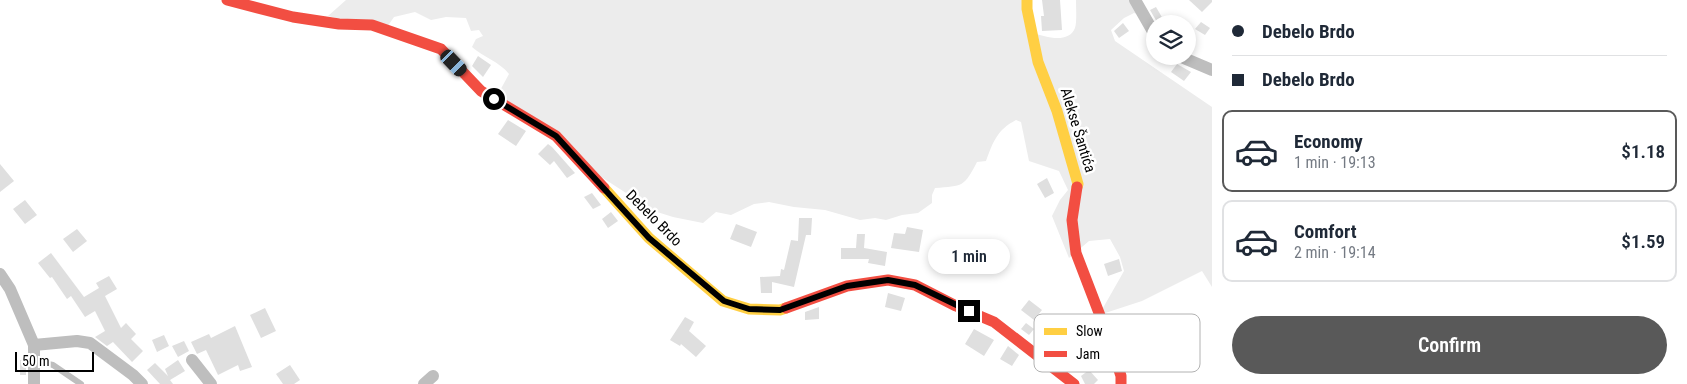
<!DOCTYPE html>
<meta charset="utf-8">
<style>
body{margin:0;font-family:"Roboto Condensed",sans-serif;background:#f2f2f3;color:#1f2937;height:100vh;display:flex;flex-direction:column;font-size:19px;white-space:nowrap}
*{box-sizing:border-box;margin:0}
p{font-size:16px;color:#747a83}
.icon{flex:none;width:28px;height:28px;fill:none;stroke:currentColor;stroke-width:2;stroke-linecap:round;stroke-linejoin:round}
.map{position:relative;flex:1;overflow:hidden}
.sheet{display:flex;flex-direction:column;background:#fff;width:475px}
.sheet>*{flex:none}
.hud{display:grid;align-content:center;height:110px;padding:0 20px;background:#fff}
.tools{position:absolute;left:1146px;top:15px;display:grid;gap:10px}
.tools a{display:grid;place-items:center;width:50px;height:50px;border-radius:50%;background:#fff;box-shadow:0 2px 8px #0003;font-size:25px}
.scale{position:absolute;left:15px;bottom:12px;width:79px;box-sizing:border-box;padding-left:5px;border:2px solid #000;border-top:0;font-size:14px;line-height:18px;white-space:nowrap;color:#000;-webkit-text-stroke:4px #fff;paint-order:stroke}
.end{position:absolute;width:22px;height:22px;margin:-11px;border:6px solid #000;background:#fff;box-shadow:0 0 0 2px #fff}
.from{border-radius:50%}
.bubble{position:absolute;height:35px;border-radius:18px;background:#fff;box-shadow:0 2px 8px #0003;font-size:16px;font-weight:600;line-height:35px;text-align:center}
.car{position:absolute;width:15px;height:30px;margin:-15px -8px;border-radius:6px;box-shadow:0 0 4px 1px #0007;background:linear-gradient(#222 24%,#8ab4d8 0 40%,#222 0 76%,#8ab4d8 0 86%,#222 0)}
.hud b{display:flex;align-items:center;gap:18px;height:48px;font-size:19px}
.hud b+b{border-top:1px solid #e0e1e3}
.hud i{width:12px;height:12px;background:#1f2937}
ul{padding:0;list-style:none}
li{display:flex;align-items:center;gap:15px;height:82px;margin:0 10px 8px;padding:0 10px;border:2px solid #e0e1e3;border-radius:10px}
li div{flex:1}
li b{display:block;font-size:19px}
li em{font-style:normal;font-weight:600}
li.selected{border-color:#595959}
li>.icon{width:45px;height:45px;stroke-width:1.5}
.primary-button{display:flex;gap:10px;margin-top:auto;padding:10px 20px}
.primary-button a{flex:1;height:58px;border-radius:30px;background:#595959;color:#fff;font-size:20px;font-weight:600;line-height:58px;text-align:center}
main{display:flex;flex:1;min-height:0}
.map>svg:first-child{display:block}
</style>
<main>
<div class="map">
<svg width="1212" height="384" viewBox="0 0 1212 384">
<rect width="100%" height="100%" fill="#fff"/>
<path fill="#ececec" d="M346,0H1027L1034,33C1045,37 1069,44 1075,28C1077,22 1076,8 1076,0H1135L1145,17L1134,13L1124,18L1111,30L1115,41L1212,107V287L1202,271L1142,301L1099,315L1124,271L1120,257L1110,239L1089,241L1069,258L1052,216L1060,200L1068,190L1059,171L1029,161L1021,122L1016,120C997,130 993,142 986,161L977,162C964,187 963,186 935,188L932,195V203L918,213L902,215L886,220L875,218L860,220L825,210L794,207L769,202L754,204L731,215L716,212L703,223L673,217L654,211L592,171L497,96L509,74C500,62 483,57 472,47L476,39L483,36L479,30L471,31L466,18L446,17L431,20L415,12L394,17L385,30L328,16Z"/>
<g fill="#dfdfdf">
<path d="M1042,0H1060L1062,30L1042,31L1041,16H1044Z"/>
<path d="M1189,0H1212V2L1202,12Z"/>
<path d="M1156,7L1163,19L1157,22L1150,10Z"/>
<path d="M1201,22L1210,28L1205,35L1195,29Z"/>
<path d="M1123,23L1129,31L1119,38L1114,31Z"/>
<path d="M478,56L491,65L483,77L472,66Z"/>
<path d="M1177,64L1191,72L1184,81L1171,72Z"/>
<path d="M508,120L526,131L516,146L498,134Z"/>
<path d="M548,144L552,147L575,173L567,178L554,161L550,165L538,154Z"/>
<path d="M0,164L14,181L0,192Z"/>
<path d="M1047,178L1054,193L1045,198L1037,184Z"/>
<path d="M592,193L601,205L593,209L584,197Z"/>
<path d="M25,200L37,215L25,224L13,209Z"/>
<path d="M611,212L618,221L608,228L602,219Z"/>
<path d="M799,218H812L811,235H806L794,287L772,282V293H761L760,277L780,276L781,269L784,270L791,240L798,241Z"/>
<path d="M736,224L757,232L751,247L730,239Z"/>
<path d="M907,227L923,230L919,252L891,248L894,233L905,234Z"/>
<path d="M77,229L87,241L73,252L63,239Z"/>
<path d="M857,234H865L864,248L887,252L885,266L868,263L869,259H841V248H856Z"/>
<path d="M51,253L84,297L99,288L96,283L109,276L117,289L105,296L121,328L126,323L136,334L131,339L143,351L132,362L113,342L107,346L95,337L105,331L95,311L85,317L71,296L67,299L52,277L50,278L38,263Z"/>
<path d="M1119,259L1122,271L1108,276L1104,264Z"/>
<path d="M888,293L905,298L901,311L885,307Z"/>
<path d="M1029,300L1042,310L1034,320L1021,310Z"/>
<path d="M819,307V319L805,320V312Z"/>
<path d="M265,308L276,331L261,338L250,315Z"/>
<path d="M685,317L694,322L689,331L706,346L696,357L681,344L680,346L670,340Z"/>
<path d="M1026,323L1034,329L1029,335L1021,329Z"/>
<path d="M235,326L252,367L240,371L238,365L218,375L206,350L197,354L191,342L209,334L211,338Z"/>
<path d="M974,329L994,340L984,356L965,344Z"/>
<path d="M164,335L169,346L157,352L152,340Z"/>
<path d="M184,341L189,351L178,357L172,346Z"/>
<path d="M1008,346L1019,355L1012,366L1000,359Z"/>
<rect x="20" y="360" width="6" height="15"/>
<path d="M178,360L185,371L170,380L173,384H160L147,370L155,363L168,376L165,369Z"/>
<path d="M290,365L300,380L294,384H283L276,374Z"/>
<path d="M1089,370L1098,380L1094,384H1085L1081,376Z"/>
</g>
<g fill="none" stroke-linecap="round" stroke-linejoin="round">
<path stroke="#bebebe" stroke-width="6" d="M34,361L53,365L81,384"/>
<g stroke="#bebebe" stroke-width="12">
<path d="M1135,0L1155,35"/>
<path d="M1179,56L1212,70"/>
<path d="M0,274L10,289L34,345V384"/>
<path d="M34,345L77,341L90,343L133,375L142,384"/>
<path d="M192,360L211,384"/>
<path d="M424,384L433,376"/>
</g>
<g stroke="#ffcf43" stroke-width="11">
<path d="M1027,0V9L1038,62L1057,111L1078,184L1077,187"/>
<path d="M604,188L649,238L723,301L749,309L780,310L786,308"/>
</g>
<g stroke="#f24e42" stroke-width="11">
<path d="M227,0L293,17L339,24L372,25L441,49L481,91L556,136L604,188"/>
<path d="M1077,187L1072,220L1076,253L1109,339L1121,376V384"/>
<path d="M786,308L847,286L888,280L915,285L956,306L994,322L1074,384"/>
</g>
</g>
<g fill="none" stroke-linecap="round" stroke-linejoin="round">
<path stroke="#000" stroke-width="6" d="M494,99L556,136L649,238L724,301L749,309L780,310L847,286L888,280L915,285L969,311"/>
</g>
<g text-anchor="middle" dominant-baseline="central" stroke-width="5" stroke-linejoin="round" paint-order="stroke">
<g font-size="15" fill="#000" stroke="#fff">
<text transform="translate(1078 130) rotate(73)">Alekse Šantića</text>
<text transform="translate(654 218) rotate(45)">Debelo Brdo</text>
</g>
</g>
<rect x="1034" y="314" width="166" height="58" rx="8" fill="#fff" stroke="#b2b2b2" stroke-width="1"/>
<rect x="1044" y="328" width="23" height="7" fill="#ffcf43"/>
<rect x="1044" y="351" width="23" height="6" fill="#f24e42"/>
<g font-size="14" fill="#000">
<text x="1076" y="336">Slow</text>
<text x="1076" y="359">Jam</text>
</g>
</svg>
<div class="tools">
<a><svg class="icon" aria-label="layers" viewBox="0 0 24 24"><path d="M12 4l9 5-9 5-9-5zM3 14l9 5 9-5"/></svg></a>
</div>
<div class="scale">50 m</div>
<i class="end from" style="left:494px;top:99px"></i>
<i class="end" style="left:969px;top:311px"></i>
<div class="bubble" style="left:928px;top:239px;width:82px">1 min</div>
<i class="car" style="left:454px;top:63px;rotate:136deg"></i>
</div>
<section class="sheet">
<div class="hud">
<b><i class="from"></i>Debelo Brdo</b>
<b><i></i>Debelo Brdo</b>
</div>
<ul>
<li class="selected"><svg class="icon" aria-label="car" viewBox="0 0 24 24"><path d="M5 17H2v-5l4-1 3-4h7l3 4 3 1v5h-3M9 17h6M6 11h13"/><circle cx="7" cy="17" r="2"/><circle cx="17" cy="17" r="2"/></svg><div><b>Economy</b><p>1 min · 19:13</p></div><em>$1.18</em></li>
<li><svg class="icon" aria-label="car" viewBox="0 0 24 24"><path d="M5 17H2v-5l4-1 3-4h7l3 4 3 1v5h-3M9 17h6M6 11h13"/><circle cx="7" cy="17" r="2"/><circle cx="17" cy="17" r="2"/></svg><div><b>Comfort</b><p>2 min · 19:14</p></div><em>$1.59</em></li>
</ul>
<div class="primary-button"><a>Confirm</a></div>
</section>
</main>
